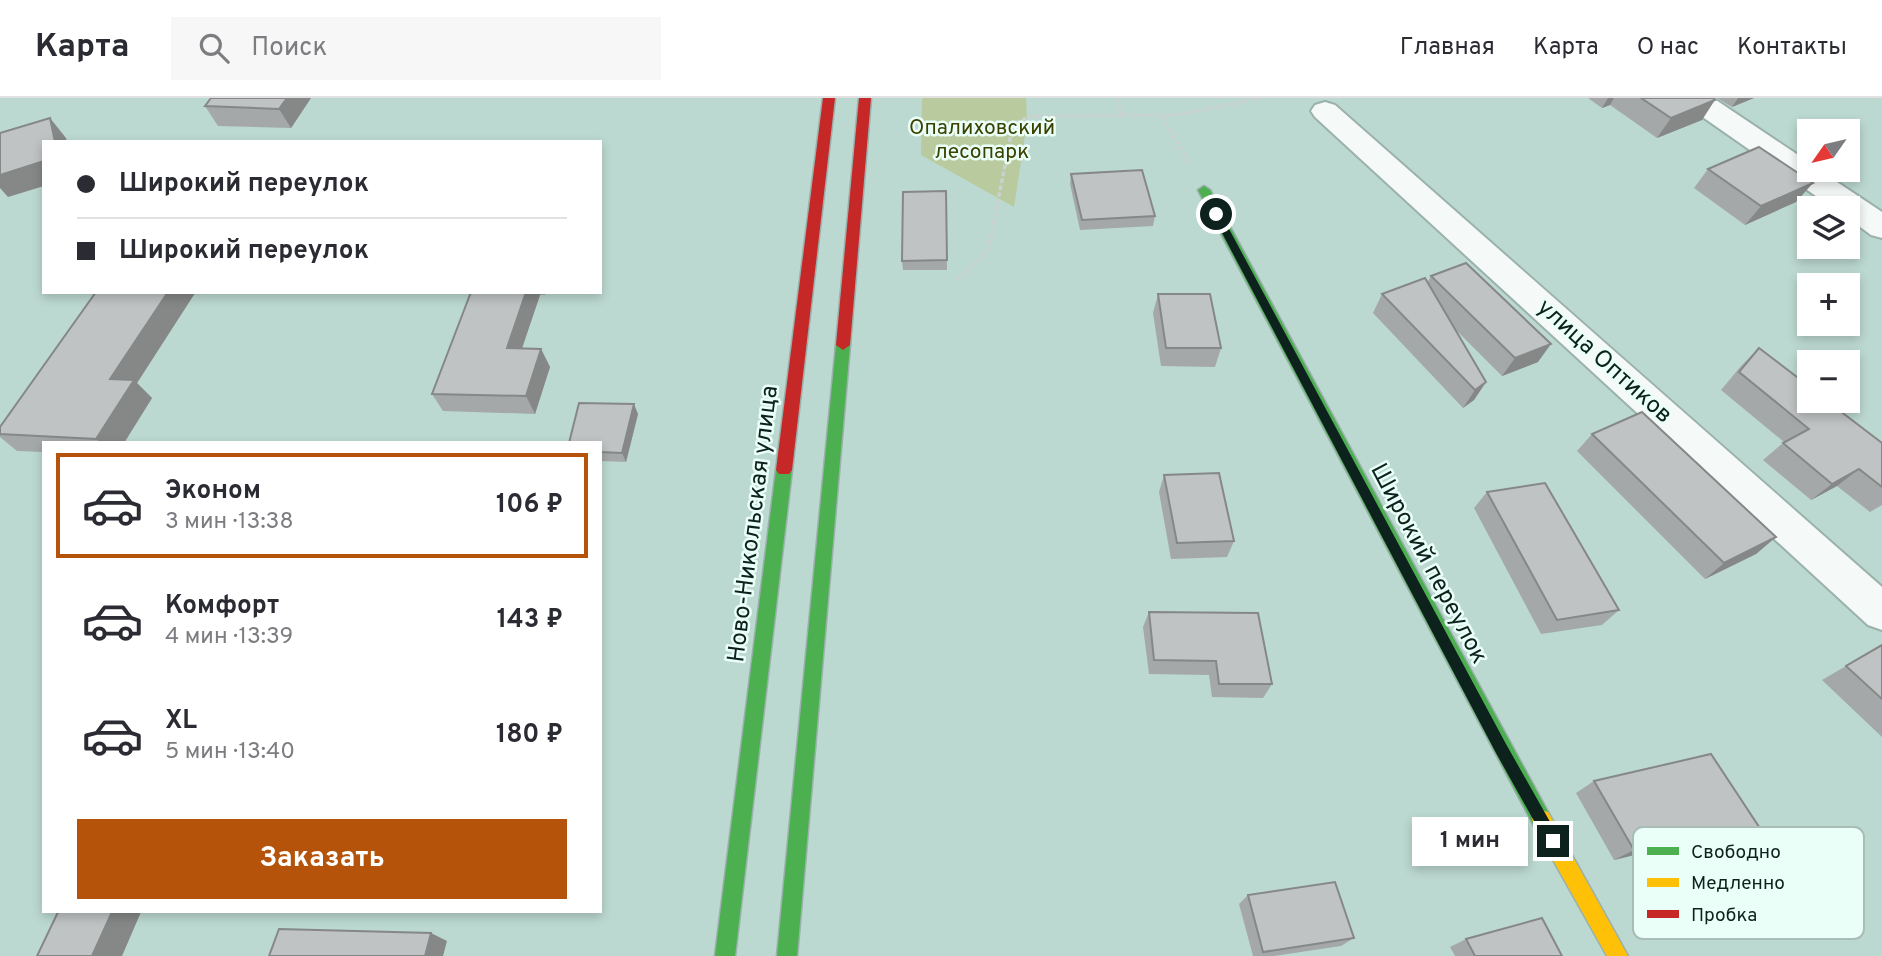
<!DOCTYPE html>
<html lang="ru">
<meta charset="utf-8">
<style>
body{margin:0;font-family:Overpass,sans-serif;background:#f7f7f7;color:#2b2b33;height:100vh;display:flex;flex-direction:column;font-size:26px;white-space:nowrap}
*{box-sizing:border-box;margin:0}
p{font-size:23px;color:#7c7c81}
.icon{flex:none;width:38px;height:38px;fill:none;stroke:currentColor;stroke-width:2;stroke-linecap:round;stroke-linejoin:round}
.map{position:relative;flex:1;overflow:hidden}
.drawer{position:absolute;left:42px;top:343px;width:560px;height:472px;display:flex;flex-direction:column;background:#fff;border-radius:0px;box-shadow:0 4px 10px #0003}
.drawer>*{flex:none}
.top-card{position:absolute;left:42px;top:42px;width:560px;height:154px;border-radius:0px;box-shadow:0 4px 10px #0003;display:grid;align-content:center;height:154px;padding:0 35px;background:#fff}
.needle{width:46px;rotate:236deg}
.controls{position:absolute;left:1797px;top:21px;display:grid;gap:14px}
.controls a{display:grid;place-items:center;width:63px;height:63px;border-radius:0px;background:#fff;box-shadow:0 4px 10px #0003;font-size:35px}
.end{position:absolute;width:32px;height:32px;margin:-16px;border:9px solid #0d221c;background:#fff;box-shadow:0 0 0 4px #fff}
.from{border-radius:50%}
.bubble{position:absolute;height:49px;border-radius:0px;background:#fff;box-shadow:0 4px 10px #0003;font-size:23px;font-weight:700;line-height:49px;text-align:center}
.top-card b{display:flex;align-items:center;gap:24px;height:66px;font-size:26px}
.top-card b+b{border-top:2px solid #e1e1e2}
.top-card i{width:18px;height:18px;background:#2b2b33}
ul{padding:12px 0 0;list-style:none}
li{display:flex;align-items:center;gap:21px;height:105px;margin:0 14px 10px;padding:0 21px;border:4px solid transparent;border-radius:0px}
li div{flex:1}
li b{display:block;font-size:26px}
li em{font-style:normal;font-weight:700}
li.current{border-color:#b45309}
li>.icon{width:63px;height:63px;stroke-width:1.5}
.cta{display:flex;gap:14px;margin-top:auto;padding:14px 35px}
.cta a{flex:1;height:80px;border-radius:0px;background:#b45309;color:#fff;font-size:28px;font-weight:700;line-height:80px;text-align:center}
header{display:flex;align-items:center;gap:42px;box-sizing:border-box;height:98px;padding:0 35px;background:#fff;border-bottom:2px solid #e1e1e2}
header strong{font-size:33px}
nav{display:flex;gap:38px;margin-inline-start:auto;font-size:24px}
.search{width:490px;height:63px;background:#f7f7f7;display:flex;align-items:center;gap:18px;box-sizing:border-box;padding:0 24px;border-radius:0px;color:#7c7c81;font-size:26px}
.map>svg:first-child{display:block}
</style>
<header>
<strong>Карта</strong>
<div class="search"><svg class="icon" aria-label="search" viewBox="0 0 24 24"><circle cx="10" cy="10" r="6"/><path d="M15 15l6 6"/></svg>Поиск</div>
<nav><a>Главная</a><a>Карта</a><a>О нас</a><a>Контакты</a></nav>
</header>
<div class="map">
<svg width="1882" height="858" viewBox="0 0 1882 858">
<rect width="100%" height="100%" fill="#bcd9d1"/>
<path fill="#b8ca9e" d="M922,0H1026L1027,25L1014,109L921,57Z"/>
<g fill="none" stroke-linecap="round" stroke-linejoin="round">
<defs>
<g id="street">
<path d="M1680,0H1713L1810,65V72H1819L1882,114V140L1871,137L1848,120V110H1833L1684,6Z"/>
<path d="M1325,4L1335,7L1882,489V532L1868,527L1315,19L1311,13L1315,7Z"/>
</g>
<g id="fast">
<path d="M1204,88L1210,92L1548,714L1550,721L1548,728L1541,730L1534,728L1198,92Z"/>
<path d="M843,242L850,247L797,858H777L836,247Z"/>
<path d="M784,366L789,368L792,372L735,858H715L776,372L779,368Z"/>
</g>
<path id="slow" d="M1541,712L1548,714L1628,858H1607L1534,728L1532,721L1534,714Z"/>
<g id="jam">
<path d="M823,0H835L792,372L789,376H779L776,372Z"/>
<path d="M859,0H871L850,247L843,252L836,247Z"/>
</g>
</defs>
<use href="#street" stroke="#9bb1ac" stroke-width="4"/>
<use href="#fast" stroke="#9bb1ac" stroke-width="3"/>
<use href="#slow" stroke="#9bb1ac" stroke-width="3"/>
<use href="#jam" stroke="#9bb1ac" stroke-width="3"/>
<g stroke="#cad2d0" stroke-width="3.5" stroke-dasharray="4.5 2.5" stroke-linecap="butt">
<path d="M1116,0L1122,17"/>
<path d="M1162,18L1189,65"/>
<path d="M957,182L988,154L1013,26L1032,18L1178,17L1261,0"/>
</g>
<use href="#street" fill="#f5f9f8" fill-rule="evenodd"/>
<use href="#fast" fill="#4caf50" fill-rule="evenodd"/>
<use href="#slow" fill="#ffc107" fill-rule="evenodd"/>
<use href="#jam" fill="#c62828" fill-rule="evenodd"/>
</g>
<g fill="#a4a8a8">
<path d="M311,0L291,30L218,28L205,8Z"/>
<path d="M1588,0H1713L1702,22L1657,40L1610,7L1602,10Z"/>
<path d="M1717,0H1754L1732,9Z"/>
<path d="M1708,71L1796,104L1745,127L1694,90Z"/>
<path d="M1071,76L1155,118L1153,128L1080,132L1070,86Z"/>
<path d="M946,93L947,172H903L902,163Z"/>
<path d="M1431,178L1538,264L1502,278L1454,230L1486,284L1474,302L1463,310L1373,215L1382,196L1427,185Z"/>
<path d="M96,194H203L202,195H195L137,285L152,300L124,345H44V354L17,353L0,339V329Z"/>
<path d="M471,194H546L545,197H540L522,250L541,251L550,269L535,316L443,313L432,296Z"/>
<path d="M1158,196L1221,250L1215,269L1161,268L1153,215Z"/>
<path d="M1759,250L1882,345V407L1870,414L1837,388L1811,402L1763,362L1784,344L1721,292L1741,268Z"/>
<path d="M638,316L626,364L600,363V345Z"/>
<path d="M1592,336L1776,439L1756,456L1705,481L1577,353Z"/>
<path d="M1164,377L1234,443L1227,459L1171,461L1159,394Z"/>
<path d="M1487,394L1619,512L1602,527L1541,536L1474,410Z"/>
<path d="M1149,514L1272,586L1263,600L1212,599L1209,577L1149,576L1143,529Z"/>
<path d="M1882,547V639L1822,582Z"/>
<path d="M1711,656L1782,812L1719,828L1671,748L1614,762L1576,695L1594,683Z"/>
<path d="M1248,797L1354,840L1341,848L1274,858H1253L1239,806Z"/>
<path d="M1466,841L1562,858H1455L1450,849Z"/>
</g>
<g fill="#868888">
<path d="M287,0H311L291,30L279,11Z"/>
<path d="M1608,0H1614L1610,7L1602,10Z"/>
<path d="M1738,0H1754L1732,9Z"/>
<path d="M1715,2L1702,22L1657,40L1671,20Z"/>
<path d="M50,20L66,40L67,44H55Z"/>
<path d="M44,63V88L8,99L0,90V77Z"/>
<path d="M1813,85L1796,104L1745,127L1761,108Z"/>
<path d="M168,194L195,195L137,285L152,300L124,345H101L96,341L110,281Z"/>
<path d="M526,194H539L540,197L516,268L507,250Z"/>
<path d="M1551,246L1538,264L1502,278L1515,260Z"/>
<path d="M541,251L550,269L535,316L526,298Z"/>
<path d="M1486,284L1474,302L1463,310L1475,292Z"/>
<path d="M634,306L638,316L626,364L622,355Z"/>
<path d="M1859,371L1837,388L1811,402L1832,386Z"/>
<path d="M1776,439L1756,456L1705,481L1724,465Z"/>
<path d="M1693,738L1671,748L1614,762L1634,752Z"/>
<path d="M1808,803L1782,812L1719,828L1743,819Z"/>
<path d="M112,814H141L122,858H92Z"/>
<path d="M431,835L447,843L443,858H425Z"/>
</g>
<g fill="#bfc3c3" stroke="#868888" stroke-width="2">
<path d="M211,0H287L279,11L205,8Z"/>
<path d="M1641,0H1713L1715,2L1671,20Z"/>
<path d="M50,20L55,44H44V63L0,77V35Z"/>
<path d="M1759,49L1813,85L1761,108L1708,71Z"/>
<path d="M1142,72L1155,118L1082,122L1071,76Z"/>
<path d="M946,93L947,162L902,163L903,94Z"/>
<path d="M1466,165L1551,246L1515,260L1431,178Z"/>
<path d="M1425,180L1486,284L1475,292L1382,196Z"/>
<path d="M96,194H168L110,281L134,282L96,341L0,336V329Z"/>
<path d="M471,194H526L507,250L541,251L526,298L432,296Z"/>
<path d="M1158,196H1210L1221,250H1166Z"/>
<path d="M1759,250L1810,289V303H1827L1882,345V389L1859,371L1832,386L1783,345L1809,331L1739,274Z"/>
<path d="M579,305L634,306L622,355L600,354V345H569Z"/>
<path d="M1642,314L1776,439L1724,465L1592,336Z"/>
<path d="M1219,375L1234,443L1177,445L1164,377Z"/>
<path d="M1545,385L1619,512L1557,522L1487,394Z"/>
<path d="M1149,514L1258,515L1272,586H1219L1216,563L1154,562Z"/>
<path d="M1882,547V601L1846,568Z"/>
<path d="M1711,656L1808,803L1743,819L1693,738L1634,752L1594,683Z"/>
<path d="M1335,784L1354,840L1263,854L1248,797Z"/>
<path d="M58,814H112L92,858H37Z"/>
<path d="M1542,820L1562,858H1475L1466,841Z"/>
<path d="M279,831L431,835L425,858H269Z"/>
</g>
<path fill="#0d221c" d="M1216,113L1221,116L1506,646L1558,738V748H1548L1496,655L1212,116Z"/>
<g text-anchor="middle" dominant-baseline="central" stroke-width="5" stroke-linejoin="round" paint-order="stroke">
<g font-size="21" fill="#3c4101" stroke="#eafff8">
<text x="982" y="30">Опалиховский<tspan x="982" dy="24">лесопарк</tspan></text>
</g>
<g font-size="24" fill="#0d221c" stroke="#eafff8">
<text transform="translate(1604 264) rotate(42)">улица Оптиков</text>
<text transform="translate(754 426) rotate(-83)">Ново-Никольская улица</text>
<text transform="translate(1428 466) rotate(62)">Широкий переулок</text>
</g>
</g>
<rect x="1633" y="729" width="231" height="112" rx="10" fill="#eafff8" stroke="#a8bdb6" stroke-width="2"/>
<rect x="1647" y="749" width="32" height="8" fill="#4caf50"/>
<rect x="1647" y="780" width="32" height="9" fill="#ffc107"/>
<rect x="1647" y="812" width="32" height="8" fill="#c62828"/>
<g font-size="19" fill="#0d221c">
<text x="1691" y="760">Свободно</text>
<text x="1691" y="791">Медленно</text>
<text x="1691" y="823">Пробка</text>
</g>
</svg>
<div class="controls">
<a><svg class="needle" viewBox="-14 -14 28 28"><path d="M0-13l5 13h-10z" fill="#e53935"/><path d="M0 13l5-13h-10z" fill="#7c7c81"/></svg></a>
<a><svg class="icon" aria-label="layers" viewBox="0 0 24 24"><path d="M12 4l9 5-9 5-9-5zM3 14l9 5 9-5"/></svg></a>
<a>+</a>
<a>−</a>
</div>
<i class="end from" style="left:1216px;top:116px"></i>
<i class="end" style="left:1553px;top:743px"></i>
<div class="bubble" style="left:1412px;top:719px;width:116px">1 мин</div>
<div class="top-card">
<b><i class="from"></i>Широкий переулок</b>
<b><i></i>Широкий переулок</b>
</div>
<section class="drawer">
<ul>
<li class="current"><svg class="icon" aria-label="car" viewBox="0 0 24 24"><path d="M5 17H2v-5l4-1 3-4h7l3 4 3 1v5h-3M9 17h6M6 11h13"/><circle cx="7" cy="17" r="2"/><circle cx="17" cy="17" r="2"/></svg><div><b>Эконом</b><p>3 мин · 13:38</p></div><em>106 ₽</em></li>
<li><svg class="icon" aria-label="car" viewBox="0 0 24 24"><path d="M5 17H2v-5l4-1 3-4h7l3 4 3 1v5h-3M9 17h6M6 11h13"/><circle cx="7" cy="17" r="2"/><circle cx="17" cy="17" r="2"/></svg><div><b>Комфорт</b><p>4 мин · 13:39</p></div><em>143 ₽</em></li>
<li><svg class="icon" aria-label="car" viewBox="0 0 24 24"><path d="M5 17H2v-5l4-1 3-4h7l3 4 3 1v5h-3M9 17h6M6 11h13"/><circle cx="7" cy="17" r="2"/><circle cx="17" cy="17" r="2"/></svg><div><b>XL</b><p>5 мин · 13:40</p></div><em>180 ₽</em></li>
</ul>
<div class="cta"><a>Заказать</a></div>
</section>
</div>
